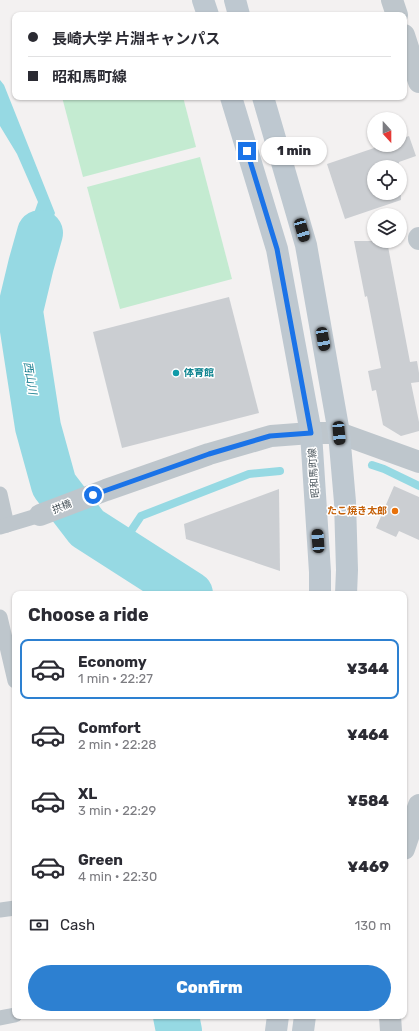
<!DOCTYPE html>
<meta charset="utf-8">
<style>
body{margin:0;font-family:Rubik,"Noto Sans JP",sans-serif;background:#f7f7f7;color:#2b2b33;height:100vh;display:flex;flex-direction:column;font-size:15px;white-space:nowrap}
*{box-sizing:border-box;margin:0}
p{font-size:13px;color:#7c7c81}
.icon{flex:none;width:22px;height:22px;fill:none;stroke:currentColor;stroke-width:2;stroke-linecap:round;stroke-linejoin:round}
.map{position:relative;flex:1;overflow:hidden}
.side{position:absolute;left:12px;top:591px;width:395px;height:428px;display:flex;flex-direction:column;background:#fff;border-radius:8px;box-shadow:0 1px 3px #0004}
.side>*{flex:none}
.hud{position:absolute;left:12px;top:12px;width:395px;height:88px;border-radius:8px;box-shadow:0 1px 3px #0004;display:grid;align-content:center;height:88px;padding:0 16px;background:#fff}
.needle{width:26px;rotate:159deg}
.controls{position:absolute;left:367px;top:112px;display:grid;gap:8px}
.controls a{display:grid;place-items:center;width:40px;height:40px;border-radius:50%;background:#fff;box-shadow:0 1px 3px #0004;font-size:20px}
.end{position:absolute;width:18px;height:18px;margin:-9px;border:5px solid #1a73e8;background:#fff;box-shadow:0 0 0 2px #fff}
.from{border-radius:50%}
.bubble{position:absolute;height:28px;border-radius:14px;background:#fff;box-shadow:0 1px 3px #0004;font-size:13px;font-weight:800;line-height:28px;text-align:center}
.car{position:absolute;width:12px;height:24px;margin:-12px -6px;border-radius:5px;box-shadow:0 0 3px 1px #0007;background:linear-gradient(#222 24%,#8ab4d8 0 40%,#222 0 76%,#8ab4d8 0 86%,#222 0)}
.hud b{display:flex;align-items:center;gap:14px;height:38px;font-size:15px}
.hud b+b{border-top:1px solid #e1e1e2}
.hud i{width:10px;height:10px;background:#2b2b33}
ul{padding:0;list-style:none}
li{display:flex;align-items:center;gap:12px;height:60px;margin:0 8px 6px;padding:0 8px;border:2px solid transparent;border-radius:8px}
li div{flex:1}
li b{display:block;font-size:15px}
li em{font-style:normal;font-weight:800}
li.active{border-color:#2d80d1}
li>.icon{width:36px;height:36px;stroke-width:1.5}
h2{padding:0 16px;font-size:18px;line-height:48px}
.pay{display:flex;align-items:center;gap:10px;height:44px;padding:0 16px;font-size:15px}
.pay p{margin-inline-start:auto}
.primary-button{display:flex;gap:8px;margin-top:auto;padding:8px 16px}
.primary-button a{flex:1;height:46px;border-radius:24px;background:#2d80d1;color:#fff;font-size:16px;font-weight:800;line-height:46px;text-align:center}
.map>svg:first-child{display:block}
</style>
<div class="map">
<svg width="419" height="1031" viewBox="0 0 419 1031">
<rect width="100%" height="100%" fill="#f3f1f1"/>
<g fill="#c4ebd1">
<path d="M62,97H183L196,147L83,177Z"/>
<path d="M200,157L232,279L120,309L87,187Z"/>
</g>
<path fill="#96d9e3" d="M0,80L4,85L55,213L47,236L46,260L36,294L11,295L17,261L38,202L17,154L0,126Z"/>
<g fill="none" stroke-linecap="round" stroke-linejoin="round">
<g stroke="#96d9e3" stroke-width="8">
<path d="M372,465L384,469L419,486"/>
<path d="M119,549L141,516L249,474L280,471"/>
</g>
<g stroke="#96d9e3" stroke-width="46">
<path d="M40,233L31,265L20,311L38,427L54,485L87,528L190,594"/>
<path d="M176,1016L179,1031"/>
</g>
</g>
<g fill="#cbced2">
<path d="M409,136L416,156L399,162V167H374V193H400V180L401,200L345,219L327,164L383,145H400V139Z"/>
<path d="M354,241H387L410,362L417,361L419,373V382L411,383L419,422V431L401,436L383,425L376,390L372,391L368,371L381,368L367,296L365,297Z"/>
<path d="M229,297L259,413L122,448L93,332Z"/>
<path d="M394,486L419,497V540L399,531L396,537L376,528Z"/>
<path d="M279,489L280,571L186,539L184,524Z"/>
</g>
<g fill="none" stroke-linecap="round" stroke-linejoin="round">
<g stroke="#bec6cc" stroke-width="15">
<path d="M0,494L7,525"/>
<path d="M0,527L40,515"/>
<path d="M0,617L15,681"/>
<path d="M0,910L15,908"/>
<path d="M0,1018L15,1015"/>
</g>
<g stroke="#bec6cc" stroke-width="22">
<path d="M392,0L397,15"/>
<path d="M404,35L419,82"/>
<path d="M419,238V239"/>
<path d="M40,515L106,490L209,454L271,436L311,433H339L419,462"/>
<path d="M404,849L419,805"/>
<path d="M390,1016L391,1031"/>
</g>
<g stroke="#bec8d0" stroke-width="22">
<path d="M203,0L208,15"/>
<path d="M235,0L239,15"/>
<path d="M231,97L277,249L311,433L320,572V594"/>
<path d="M263,97L306,245L339,433L345,502L347,570L346,594"/>
<path d="M276,1031L278,1016"/>
<path d="M303,1031L305,1016"/>
</g>
</g>
<g fill="none" stroke-linecap="round" stroke-linejoin="round">
<path stroke="#1a73e8" stroke-width="5" d="M93,495L209,454L270,436L311,433L277,249L247,151"/>
</g>
<circle fill="#0f9aa8" stroke="#fff" stroke-width="1.5" cx="176" cy="373" r="4"/>
<circle fill="#e8710a" stroke="#fff" stroke-width="1.5" cx="395" cy="511" r="4"/>
<g text-anchor="middle" dominant-baseline="central" stroke-width="3" stroke-linejoin="round" paint-order="stroke">
<g font-size="10" font-weight="bold" fill="#0d838f" stroke="#fff" text-anchor="start">
<text x="184" y="373">体育館</text>
</g>
<g font-size="10" fill="#4a555c" stroke="#fff">
<text transform="translate(314 473) rotate(-94)">昭和馬町線</text>
<text transform="translate(62 507) rotate(-21)">拱橋</text>
</g>
<g font-size="10" font-weight="bold" fill="#c56008" stroke="#fff" text-anchor="end">
<text x="387" y="511">たこ焼き太郎</text>
</g>
<g font-size="11" font-style="italic" fill="#1b7f90" stroke="#fff">
<text transform="translate(30 378) rotate(81)">西山川</text>
</g>
</g>
</svg>
<div class="controls">
<a><svg class="needle" viewBox="-14 -14 28 28"><path d="M0-13l5 13h-10z" fill="#e53935"/><path d="M0 13l5-13h-10z" fill="#7c7c81"/></svg></a>
<a><svg class="icon" aria-label="locate" viewBox="0 0 24 24"><circle cx="12" cy="12" r="6"/><path d="M12 2v4M12 18v4M2 12h4M18 12h4"/></svg></a>
<a><svg class="icon" aria-label="layers" viewBox="0 0 24 24"><path d="M12 4l9 5-9 5-9-5zM3 14l9 5 9-5"/></svg></a>
</div>
<i class="end from" style="left:93px;top:495px"></i>
<i class="end" style="left:247px;top:151px"></i>
<div class="bubble" style="left:261px;top:137px;width:66px">1 min</div>
<i class="car" style="left:302px;top:230px;rotate:164deg"></i>
<i class="car" style="left:323px;top:339px;rotate:170deg"></i>
<i class="car" style="left:339px;top:433px;rotate:175deg"></i>
<i class="car" style="left:318px;top:541px;rotate:356deg"></i>
<div class="hud">
<b><i class="from"></i>長崎大学 片淵キャンパス</b>
<b><i></i>昭和馬町線</b>
</div>
<section class="side">
<h2>Choose a ride</h2>
<ul>
<li class="active"><svg class="icon" aria-label="car" viewBox="0 0 24 24"><path d="M5 17H2v-5l4-1 3-4h7l3 4 3 1v5h-3M9 17h6M6 11h13"/><circle cx="7" cy="17" r="2"/><circle cx="17" cy="17" r="2"/></svg><div><b>Economy</b><p>1 min · 22:27</p></div><em>¥344</em></li>
<li><svg class="icon" aria-label="car" viewBox="0 0 24 24"><path d="M5 17H2v-5l4-1 3-4h7l3 4 3 1v5h-3M9 17h6M6 11h13"/><circle cx="7" cy="17" r="2"/><circle cx="17" cy="17" r="2"/></svg><div><b>Comfort</b><p>2 min · 22:28</p></div><em>¥464</em></li>
<li><svg class="icon" aria-label="car" viewBox="0 0 24 24"><path d="M5 17H2v-5l4-1 3-4h7l3 4 3 1v5h-3M9 17h6M6 11h13"/><circle cx="7" cy="17" r="2"/><circle cx="17" cy="17" r="2"/></svg><div><b>XL</b><p>3 min · 22:29</p></div><em>¥584</em></li>
<li><svg class="icon" aria-label="car" viewBox="0 0 24 24"><path d="M5 17H2v-5l4-1 3-4h7l3 4 3 1v5h-3M9 17h6M6 11h13"/><circle cx="7" cy="17" r="2"/><circle cx="17" cy="17" r="2"/></svg><div><b>Green</b><p>4 min · 22:30</p></div><em>¥469</em></li>
</ul>
<div class="pay"><svg class="icon" aria-label="cash" viewBox="0 0 24 24"><path d="M3 7h18v10H3z"/><circle cx="12" cy="12" r="2"/></svg>Cash<p>130 m</p></div>
<div class="primary-button"><a>Confirm</a></div>
</section>
</div>
